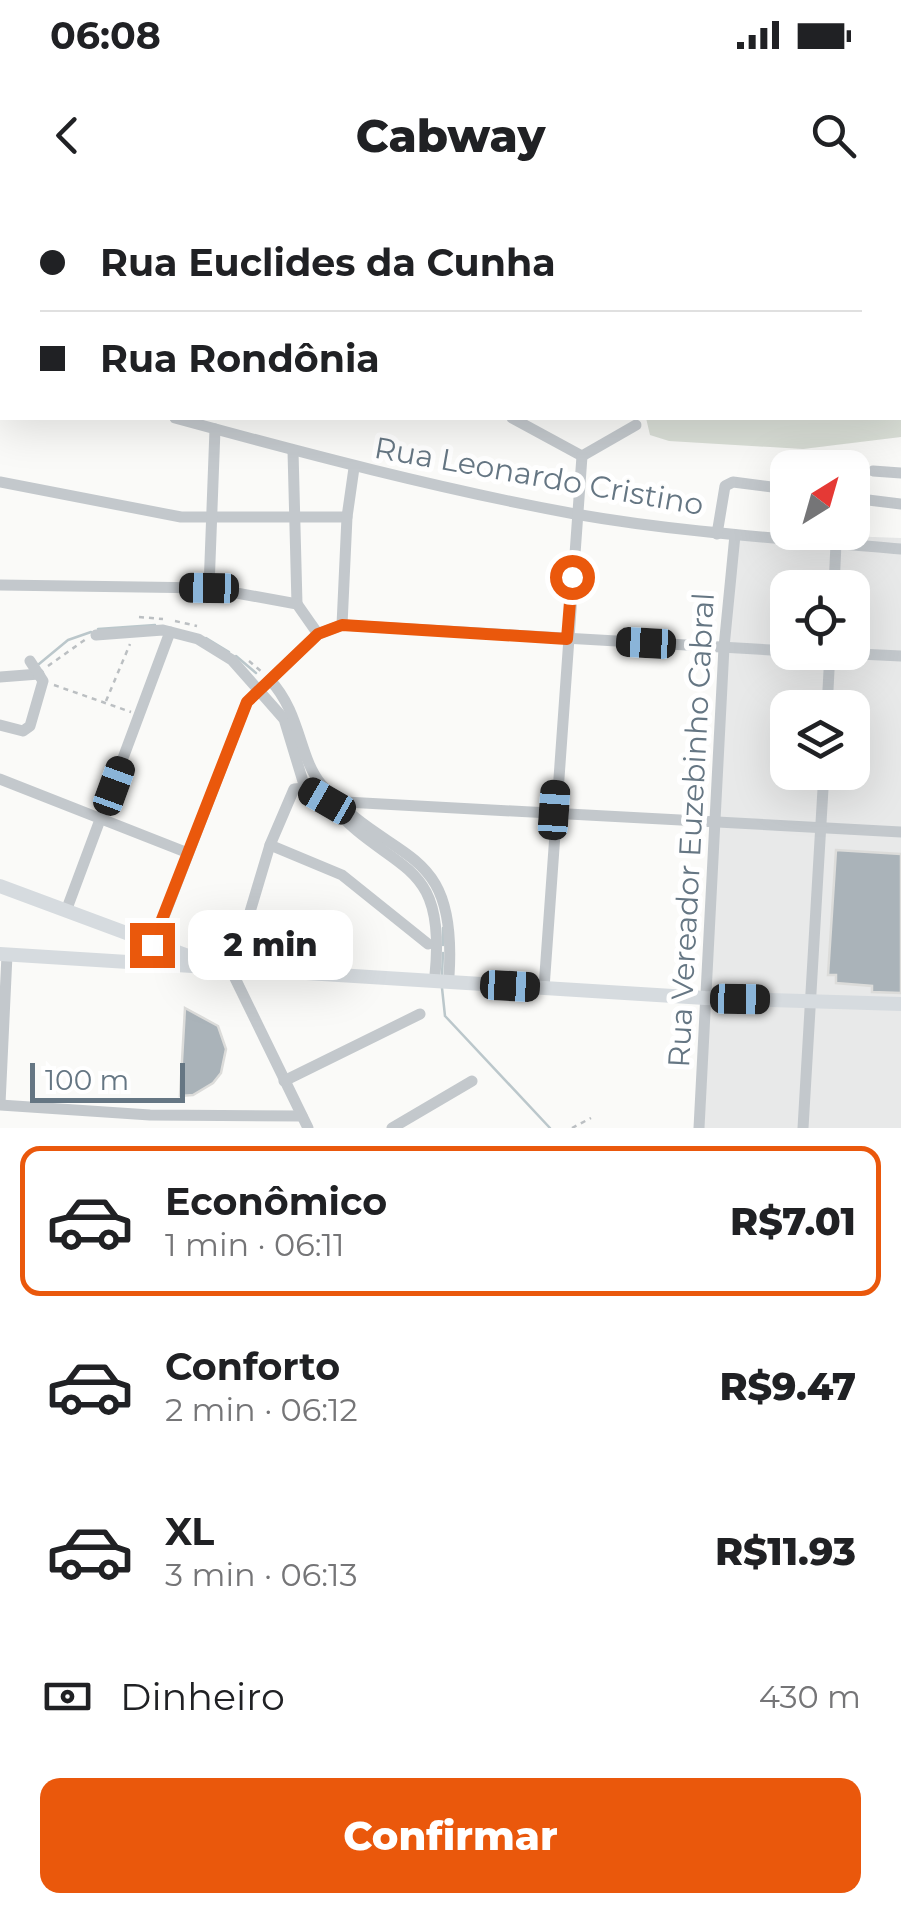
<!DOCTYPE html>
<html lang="pt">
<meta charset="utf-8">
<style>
body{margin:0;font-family:Montserrat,sans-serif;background:#f6f6f6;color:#202124;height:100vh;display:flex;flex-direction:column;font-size:38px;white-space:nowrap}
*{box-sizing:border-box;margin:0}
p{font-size:32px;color:#757577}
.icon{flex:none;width:55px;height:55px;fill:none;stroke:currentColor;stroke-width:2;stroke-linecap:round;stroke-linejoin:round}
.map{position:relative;height:928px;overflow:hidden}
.drawer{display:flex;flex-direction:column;background:#fff;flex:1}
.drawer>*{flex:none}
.top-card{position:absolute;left:0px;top:0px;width:902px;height:220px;box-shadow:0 10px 40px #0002;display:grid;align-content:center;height:220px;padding:0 40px;background:#fff}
.needle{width:65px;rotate:37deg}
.tools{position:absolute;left:770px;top:250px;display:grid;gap:20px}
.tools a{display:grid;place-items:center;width:100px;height:100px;border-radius:20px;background:#fff;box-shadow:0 10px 40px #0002;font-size:50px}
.scale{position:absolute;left:30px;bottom:25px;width:155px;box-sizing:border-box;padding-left:10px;border:5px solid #657683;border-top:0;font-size:28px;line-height:35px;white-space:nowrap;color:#657683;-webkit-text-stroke:8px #fff;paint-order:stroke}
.end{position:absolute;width:45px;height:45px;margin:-22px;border:12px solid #ea580c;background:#fff;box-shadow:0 0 0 5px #fff}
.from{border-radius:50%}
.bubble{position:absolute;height:70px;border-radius:20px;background:#fff;box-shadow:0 10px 40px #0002;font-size:32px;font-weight:800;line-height:70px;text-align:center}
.car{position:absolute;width:30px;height:60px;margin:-30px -15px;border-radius:12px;box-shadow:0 0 8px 2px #0007;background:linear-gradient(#222 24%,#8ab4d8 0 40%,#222 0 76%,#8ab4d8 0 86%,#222 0)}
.top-card b{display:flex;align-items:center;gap:35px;height:95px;font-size:38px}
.top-card b+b{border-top:2px solid #e0e0e0}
.top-card i{width:25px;height:25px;background:#202124}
ul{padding:18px 0 0;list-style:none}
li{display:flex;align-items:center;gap:30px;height:150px;margin:0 20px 15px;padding:0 20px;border:5px solid transparent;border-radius:20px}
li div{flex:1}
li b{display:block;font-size:38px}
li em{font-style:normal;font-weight:800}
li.on{border-color:#ea580c}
li>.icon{width:90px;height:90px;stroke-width:1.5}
.pay{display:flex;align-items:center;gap:25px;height:110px;padding:0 40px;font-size:38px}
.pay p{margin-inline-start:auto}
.button{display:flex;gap:20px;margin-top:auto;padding:20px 40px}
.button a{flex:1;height:115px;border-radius:20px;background:#ea580c;color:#fff;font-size:40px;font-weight:800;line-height:115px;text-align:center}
.status{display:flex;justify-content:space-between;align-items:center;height:70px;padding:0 50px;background:#fff;direction:ltr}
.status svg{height:28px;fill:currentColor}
header{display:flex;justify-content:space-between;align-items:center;height:130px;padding:0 40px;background:#fff;font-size:45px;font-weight:800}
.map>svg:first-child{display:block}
</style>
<div class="status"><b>06:08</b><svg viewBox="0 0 49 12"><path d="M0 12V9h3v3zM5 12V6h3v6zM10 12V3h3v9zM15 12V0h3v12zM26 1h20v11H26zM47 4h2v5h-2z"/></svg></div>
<header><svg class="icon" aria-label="back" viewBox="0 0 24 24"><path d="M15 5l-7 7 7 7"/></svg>Cabway<svg class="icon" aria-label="search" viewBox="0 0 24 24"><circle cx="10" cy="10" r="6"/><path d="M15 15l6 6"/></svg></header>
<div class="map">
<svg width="901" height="928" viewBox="0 0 901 928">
<rect width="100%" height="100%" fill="#fafaf8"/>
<path fill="#e8e9e9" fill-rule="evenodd" d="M733,332L901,338V928H704ZM788,388H852V452H788ZM788,508H852V572H788Z"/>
<path fill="#dadfd7" d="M901,78V237L803,249L669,241L650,235L646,218H900Z"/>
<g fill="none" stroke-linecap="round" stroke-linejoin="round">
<g stroke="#bbc7cb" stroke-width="2.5">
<path d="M98,429L155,425"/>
<path d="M206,438L229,452"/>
<path d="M236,456L256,473"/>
<path d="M39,464L68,440L91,432"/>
<path d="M443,728V745"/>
<path d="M442,775L443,753"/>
<path d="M442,788L445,816L550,928"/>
</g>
</g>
<g fill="#aab3b9" stroke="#dcdcda" stroke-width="2.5">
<path d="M836,650L901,654V793L872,792V786L836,783V775H828Z"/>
<path d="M185,808L218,826L226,849L221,873L213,883L193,895L180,896Z"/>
</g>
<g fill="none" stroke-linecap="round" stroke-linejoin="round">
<g stroke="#bbbfc2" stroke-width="2.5" stroke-dasharray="5 5" stroke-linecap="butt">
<path d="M139,417L163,419"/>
<path d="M175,421L197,426"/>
<path d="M249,461L262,472"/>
<path d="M48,466L86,439"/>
<path d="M54,485L131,512"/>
<path d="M106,501L130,444"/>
<path d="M572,928L591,918"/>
</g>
<g stroke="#c3c8cc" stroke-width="11">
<path d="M151,0L152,2"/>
<path d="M422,0L424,2"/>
<path d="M530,0L533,2"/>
<path d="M88,2L89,0"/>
<path d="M200,2L203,0"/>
<path d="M487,2L490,0"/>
<path d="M555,2L558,0"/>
<path d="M751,2L752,0"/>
<path d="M0,114L2,117"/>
<path d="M0,195L2,193"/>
<path d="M175,218C307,254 439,289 575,314C683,333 792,339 901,349"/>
<path d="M512,218L582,256"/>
<path d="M293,251L297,404"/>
<path d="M582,256L636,225"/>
<path d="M873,271L901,273"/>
<path d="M0,282L181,317H347"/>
<path d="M852,298L901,304"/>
<path d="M717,334L725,286L733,282L788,289"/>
<path d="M0,385L209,388L297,404L318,434"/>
<path d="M209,388L215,229"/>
<path d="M834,388L836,343"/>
<path d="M342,425L347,317L354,268"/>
<path d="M96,435L163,430L198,439L232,460L284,519L305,588"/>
<path d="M817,452L901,456"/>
<path d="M0,477L39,474"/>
<path d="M270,480C301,513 299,558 321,584C390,667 458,639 449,776"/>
<path d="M827,508L830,452"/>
<path d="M0,525L23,531L30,526L43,481L30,461"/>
<path d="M0,579L188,653"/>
<path d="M305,588L327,601L901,632"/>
<path d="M305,588L294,589L270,645L232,772L308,928"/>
<path d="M327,601C391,676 447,654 435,775"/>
<path d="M270,645L342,675L428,744"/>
<path d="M66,711L170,432"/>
<path d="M153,745L247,502L318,434L342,425L788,451"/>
<path d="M544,788L582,256"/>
<path d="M284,881L420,814"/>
<path d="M0,904L7,755"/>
<path d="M0,905L150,915L302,916"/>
<path d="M392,928L472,881"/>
<path d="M699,928L724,447L735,335"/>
<path d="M803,928L824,572"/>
</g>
<g stroke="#d6dbdf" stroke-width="14">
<path d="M0,686L207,763"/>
<path d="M0,754L705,798L901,804"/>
</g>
</g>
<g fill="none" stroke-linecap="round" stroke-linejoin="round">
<path stroke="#ea580c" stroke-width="12" d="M152,745L247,502L318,434L342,425L567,439L572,377"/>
</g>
<g text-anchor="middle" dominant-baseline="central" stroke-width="10" stroke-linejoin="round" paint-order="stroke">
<g font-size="30" fill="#657683" stroke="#fff">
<text transform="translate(539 276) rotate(10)">Rua Leonardo Cristino</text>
<text transform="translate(691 630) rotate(-87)">Rua Vereador Euzebinho Cabral</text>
</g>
</g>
</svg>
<div class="tools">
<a><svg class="needle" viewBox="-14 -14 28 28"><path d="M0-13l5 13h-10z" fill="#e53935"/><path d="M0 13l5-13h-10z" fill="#757577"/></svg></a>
<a><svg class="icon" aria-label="locate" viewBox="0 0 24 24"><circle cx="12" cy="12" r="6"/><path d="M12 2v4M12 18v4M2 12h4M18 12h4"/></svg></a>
<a><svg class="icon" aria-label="layers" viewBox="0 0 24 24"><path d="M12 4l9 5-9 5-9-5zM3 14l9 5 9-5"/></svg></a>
</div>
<div class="scale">100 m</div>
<i class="end from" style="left:572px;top:377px"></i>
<i class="end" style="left:152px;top:745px"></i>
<div class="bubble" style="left:188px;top:710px;width:165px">2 min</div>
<i class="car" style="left:209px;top:388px;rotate:271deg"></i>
<i class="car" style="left:646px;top:443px;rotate:273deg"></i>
<i class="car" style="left:114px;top:586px;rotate:20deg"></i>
<i class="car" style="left:327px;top:601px;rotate:300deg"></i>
<i class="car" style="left:554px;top:610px;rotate:4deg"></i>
<i class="car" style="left:510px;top:786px;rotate:93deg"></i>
<i class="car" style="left:740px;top:799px;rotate:91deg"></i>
<div class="top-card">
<b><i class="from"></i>Rua Euclides da Cunha</b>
<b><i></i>Rua Rondônia</b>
</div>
</div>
<section class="drawer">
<ul>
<li class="on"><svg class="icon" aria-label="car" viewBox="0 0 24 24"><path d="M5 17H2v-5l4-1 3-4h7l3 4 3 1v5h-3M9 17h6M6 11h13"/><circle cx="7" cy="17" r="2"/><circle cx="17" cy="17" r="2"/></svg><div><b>Econômico</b><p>1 min · 06:11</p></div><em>R$7.01</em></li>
<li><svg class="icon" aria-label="car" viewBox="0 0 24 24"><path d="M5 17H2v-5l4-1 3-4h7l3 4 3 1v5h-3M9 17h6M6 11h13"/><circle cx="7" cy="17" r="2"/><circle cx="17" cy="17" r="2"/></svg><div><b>Conforto</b><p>2 min · 06:12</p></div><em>R$9.47</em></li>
<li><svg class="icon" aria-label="car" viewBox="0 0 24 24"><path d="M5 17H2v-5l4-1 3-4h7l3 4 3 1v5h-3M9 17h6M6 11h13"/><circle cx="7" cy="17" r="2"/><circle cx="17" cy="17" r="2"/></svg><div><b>XL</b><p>3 min · 06:13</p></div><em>R$11.93</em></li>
</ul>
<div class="pay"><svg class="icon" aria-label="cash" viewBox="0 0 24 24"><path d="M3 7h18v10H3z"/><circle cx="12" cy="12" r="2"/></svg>Dinheiro<p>430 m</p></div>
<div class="button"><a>Confirmar</a></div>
</section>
